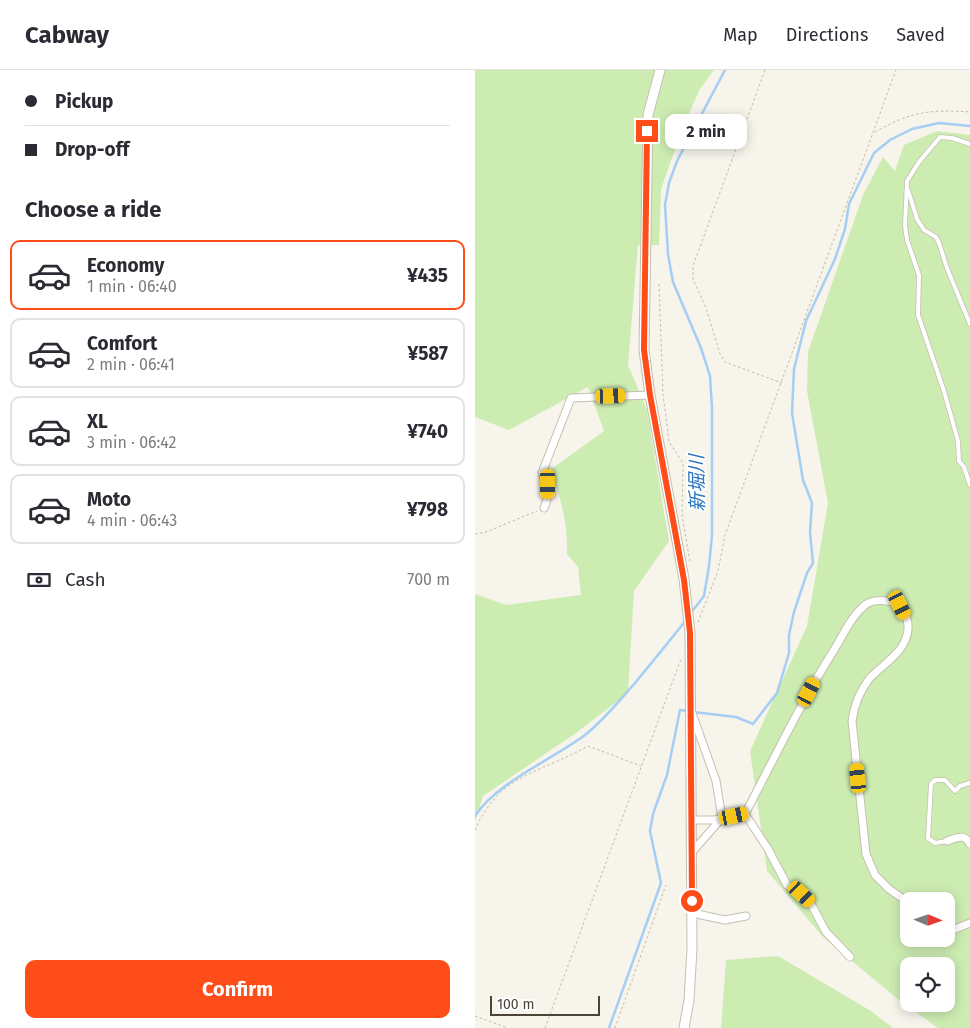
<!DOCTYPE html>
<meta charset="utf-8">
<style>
body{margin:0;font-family:"Fira Sans","Noto Sans JP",sans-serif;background:#f7f7f7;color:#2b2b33;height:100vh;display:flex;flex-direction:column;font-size:19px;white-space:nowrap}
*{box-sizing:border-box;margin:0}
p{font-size:16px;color:#7c7c81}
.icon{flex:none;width:28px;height:28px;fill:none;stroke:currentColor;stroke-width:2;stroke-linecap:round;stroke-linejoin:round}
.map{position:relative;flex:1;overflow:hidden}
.panel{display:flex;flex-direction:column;background:#fff;width:475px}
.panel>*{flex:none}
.guide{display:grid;align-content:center;height:110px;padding:0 25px;background:#fff}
.needle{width:32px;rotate:92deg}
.buttons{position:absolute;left:425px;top:822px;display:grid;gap:10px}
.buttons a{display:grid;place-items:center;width:55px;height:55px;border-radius:10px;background:#fff;box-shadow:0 2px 12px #0003;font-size:25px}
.scale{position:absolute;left:15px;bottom:12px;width:110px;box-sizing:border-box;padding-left:5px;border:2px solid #4b4538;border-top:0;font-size:14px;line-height:18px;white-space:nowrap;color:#4b4538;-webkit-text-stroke:4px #fff;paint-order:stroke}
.end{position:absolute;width:22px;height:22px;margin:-11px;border:6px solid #ff4d19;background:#fff;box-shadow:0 0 0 2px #fff}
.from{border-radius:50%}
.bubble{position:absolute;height:35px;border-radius:10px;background:#fff;box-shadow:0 2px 12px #0003;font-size:16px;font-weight:700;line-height:35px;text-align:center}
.car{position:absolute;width:15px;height:30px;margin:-15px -8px;border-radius:6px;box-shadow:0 0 4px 1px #0007;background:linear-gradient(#f5c518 24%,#345 0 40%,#f5c518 0 76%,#345 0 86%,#f5c518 0)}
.guide b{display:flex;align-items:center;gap:18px;height:48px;font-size:19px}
.guide b+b{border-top:1px solid #e1e1e2}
.guide i{width:12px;height:12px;background:#2b2b33}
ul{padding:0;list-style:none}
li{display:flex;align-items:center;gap:15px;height:70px;margin:0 10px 8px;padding:0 15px;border:2px solid #e1e1e2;border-radius:10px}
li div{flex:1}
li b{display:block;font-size:19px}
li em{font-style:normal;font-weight:700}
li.on{border-color:#ff4d19}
li>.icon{width:45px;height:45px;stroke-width:1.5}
h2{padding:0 25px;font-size:22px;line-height:60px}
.pay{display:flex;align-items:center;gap:12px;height:55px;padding:0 25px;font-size:19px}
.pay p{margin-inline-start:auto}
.cta{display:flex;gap:10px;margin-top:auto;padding:10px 25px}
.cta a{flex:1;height:58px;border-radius:10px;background:#ff4d19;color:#fff;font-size:20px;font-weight:700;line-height:58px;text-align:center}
header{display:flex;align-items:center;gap:30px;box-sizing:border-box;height:70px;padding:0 25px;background:#fff;border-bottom:1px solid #e1e1e2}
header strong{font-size:24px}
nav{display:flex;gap:28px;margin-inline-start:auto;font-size:18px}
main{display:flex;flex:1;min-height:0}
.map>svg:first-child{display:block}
</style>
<header>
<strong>Cabway</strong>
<nav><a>Map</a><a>Directions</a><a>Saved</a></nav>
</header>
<main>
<section class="panel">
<div class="guide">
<b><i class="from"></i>Pickup</b>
<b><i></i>Drop-off</b>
</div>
<h2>Choose a ride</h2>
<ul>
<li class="on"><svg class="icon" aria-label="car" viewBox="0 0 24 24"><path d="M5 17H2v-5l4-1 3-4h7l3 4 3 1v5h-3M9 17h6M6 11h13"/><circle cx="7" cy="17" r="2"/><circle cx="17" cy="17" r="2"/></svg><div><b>Economy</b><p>1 min · 06:40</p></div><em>¥435</em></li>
<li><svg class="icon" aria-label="car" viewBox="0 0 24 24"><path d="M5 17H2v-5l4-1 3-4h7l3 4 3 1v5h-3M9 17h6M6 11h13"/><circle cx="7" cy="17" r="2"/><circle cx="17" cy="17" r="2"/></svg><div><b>Comfort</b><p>2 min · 06:41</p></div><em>¥587</em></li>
<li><svg class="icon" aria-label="car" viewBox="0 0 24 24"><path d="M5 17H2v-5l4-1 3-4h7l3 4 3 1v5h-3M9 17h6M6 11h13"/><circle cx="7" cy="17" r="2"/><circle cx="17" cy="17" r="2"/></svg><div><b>XL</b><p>3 min · 06:42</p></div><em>¥740</em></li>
<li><svg class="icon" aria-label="car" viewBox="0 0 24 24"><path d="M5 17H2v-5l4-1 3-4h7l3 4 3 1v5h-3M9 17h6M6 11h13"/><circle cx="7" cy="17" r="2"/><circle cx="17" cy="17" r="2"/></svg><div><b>Moto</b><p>4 min · 06:43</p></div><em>¥798</em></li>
</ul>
<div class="pay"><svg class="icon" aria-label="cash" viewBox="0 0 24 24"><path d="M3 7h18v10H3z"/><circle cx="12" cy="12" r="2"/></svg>Cash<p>700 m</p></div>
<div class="cta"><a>Confirm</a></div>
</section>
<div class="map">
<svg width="495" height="958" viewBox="0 0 495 958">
<rect width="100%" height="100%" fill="#f6f4eb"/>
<g fill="#cdecb2" fill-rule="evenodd">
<path d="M0,0H239L225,19L206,62L186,119L184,175H163L153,295L172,340L194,471L159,521L153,623L101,663L8,726L0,752V524L31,535L106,525L103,497L92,484C93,453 86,428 75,400L129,361L113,317L34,360L0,347Z"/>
<path d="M462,61L495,65V958H463L424,930L347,866L292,801L275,681L332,556L353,433L332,321L333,282L388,125L408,87L420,101L429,75ZM434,831H471V869H434ZM434,896H471V934H434Z"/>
<path d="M303,886L396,941L418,958H246L251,890Z"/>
</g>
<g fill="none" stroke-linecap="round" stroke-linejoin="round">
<g stroke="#a5cef5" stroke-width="2.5">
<path d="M215,544L229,526L234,496L237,465V338L235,306L226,278L198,212L193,184L190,135L194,113L202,91L250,0"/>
<path d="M218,642L261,647L278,654L302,623L314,583V565L319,542L332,503L338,493L335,462L337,433L328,410L317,343L319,299L331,251L360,189L370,159L374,134L399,83L415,70L437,59L464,53L495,56"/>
<path d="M0,746C21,713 78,689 110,665C129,650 144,631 160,613C177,592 194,572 211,550"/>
<path d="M134,958L186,813L175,761L178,744L192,705L205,640L213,641"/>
</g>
<defs>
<g id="service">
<path d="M495,74L477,68L465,67L444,92L432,111L430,156L432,170L444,205L443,245L469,321L483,371L484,391L489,397L495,415"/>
<path d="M433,120L442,149L449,160L461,167L464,173L472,198L495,254"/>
<path d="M472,771L460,773L453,768L456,714L460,710H470L480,721L485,716L495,713"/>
</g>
<g id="minor">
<path d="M69,438C75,425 73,415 67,403L96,328L175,325"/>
<path d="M217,643L241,711L247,748L217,782"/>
<path d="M270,744C299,689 326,632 359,580C368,565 376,547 389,536C396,529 409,530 418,532C427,534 433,547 433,556C434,580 409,593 394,609C385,621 379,636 377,651L391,784L400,805L414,819L434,833"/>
<path d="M270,744L293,779L312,815L335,832L351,862L375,887"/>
<path d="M217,750H239L270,744"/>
<path d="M472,771C481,768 490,763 495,774"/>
<path d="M217,843L250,850L271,846"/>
<path d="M471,859L475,861L495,853"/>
</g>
<path id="tertiary" d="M185,0L173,45L169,280L175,325L209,509L215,563L217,879L214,930L209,958"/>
</defs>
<use href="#service" stroke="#c5bfaf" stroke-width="5.5"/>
<use href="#minor" stroke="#c5bfaf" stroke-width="9"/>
<use href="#tertiary" stroke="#c5bfaf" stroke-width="11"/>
<g stroke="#c5ba9d" stroke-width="1" stroke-dasharray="2.5 2.5" stroke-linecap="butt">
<path d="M290,0L218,196V209L231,238L245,284L250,292L307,313"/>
<path d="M400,62C435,42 455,39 495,42"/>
<path d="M184,214L188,324L194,372L208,393L207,445L215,492"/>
<path d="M0,464L11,462L62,441"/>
<path d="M223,552L243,501L250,465L421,0"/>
<path d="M0,760C7,743 22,722 39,712C62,698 89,690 113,676L166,696"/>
<path d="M0,946L33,958"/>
<path d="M70,958L206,589"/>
<path d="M140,958L191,815"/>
</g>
<use href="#service" stroke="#fff" stroke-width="4"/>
<use href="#minor" stroke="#fff" stroke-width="7"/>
<use href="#tertiary" stroke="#fff" stroke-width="9"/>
</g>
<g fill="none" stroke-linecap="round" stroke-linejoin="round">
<path stroke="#ff4d19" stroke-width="6" d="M172,61L169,280L175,325L209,510L215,563L217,831"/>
</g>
<g text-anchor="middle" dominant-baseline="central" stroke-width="4" stroke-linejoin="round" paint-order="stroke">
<g font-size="19" font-style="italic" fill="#2974bf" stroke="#fff">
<text transform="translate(222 413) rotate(-91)">新堀川</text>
</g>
</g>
</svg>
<div class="buttons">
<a><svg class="needle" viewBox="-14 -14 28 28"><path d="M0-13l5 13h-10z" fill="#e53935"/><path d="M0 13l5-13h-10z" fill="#7c7c81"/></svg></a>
<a><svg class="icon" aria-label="locate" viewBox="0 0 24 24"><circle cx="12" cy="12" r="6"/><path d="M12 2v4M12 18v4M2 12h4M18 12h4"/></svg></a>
</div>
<div class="scale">100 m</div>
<i class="end from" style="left:217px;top:831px"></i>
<i class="end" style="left:172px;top:61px"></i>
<div class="bubble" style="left:190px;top:44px;width:82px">2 min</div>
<i class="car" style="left:136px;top:326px;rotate:88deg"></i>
<i class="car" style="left:73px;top:414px;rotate:180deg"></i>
<i class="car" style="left:425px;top:535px;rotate:154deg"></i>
<i class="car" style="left:334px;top:622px;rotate:28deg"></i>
<i class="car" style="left:383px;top:708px;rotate:354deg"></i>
<i class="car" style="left:259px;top:746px;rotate:78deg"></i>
<i class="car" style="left:327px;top:824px;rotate:133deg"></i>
</div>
</main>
